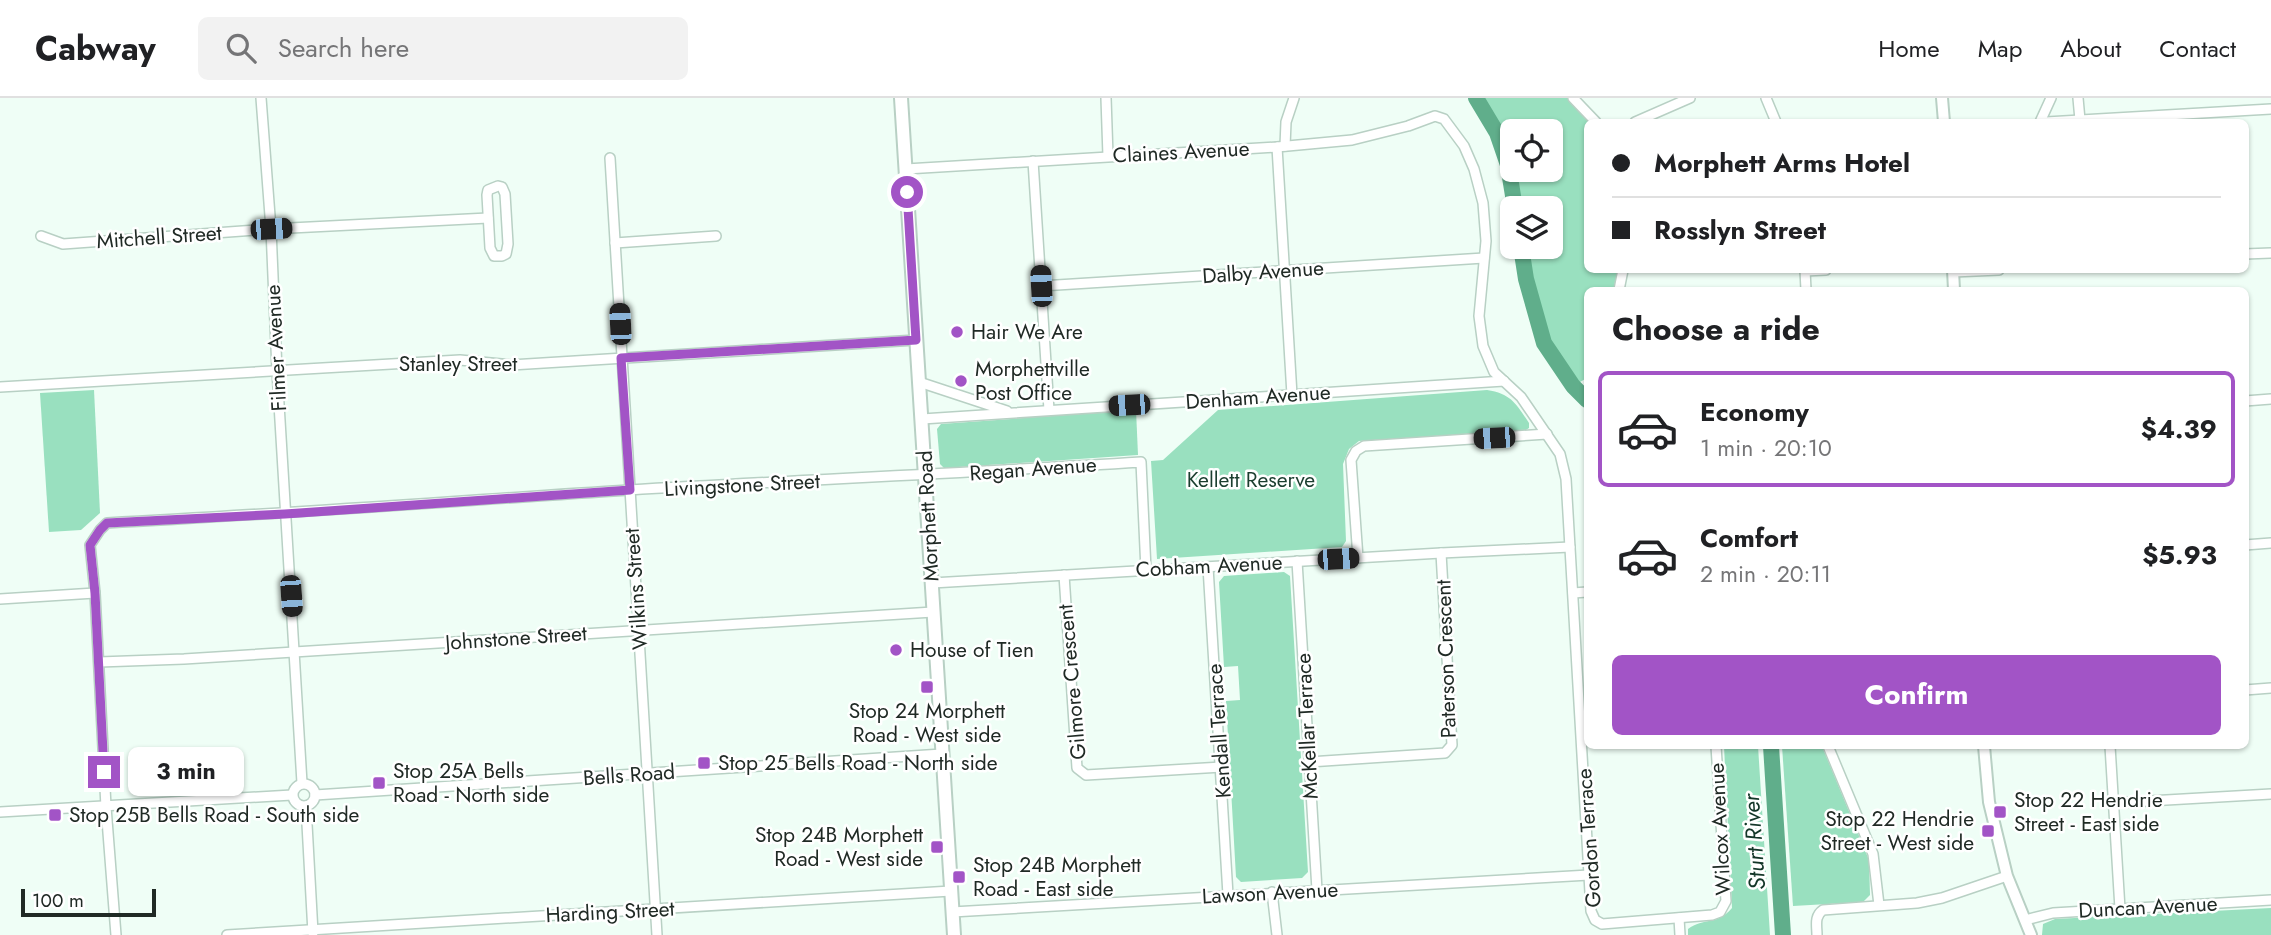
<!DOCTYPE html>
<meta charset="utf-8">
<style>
body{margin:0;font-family:Jost,sans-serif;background:#f2f2f2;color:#202124;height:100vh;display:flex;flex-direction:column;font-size:26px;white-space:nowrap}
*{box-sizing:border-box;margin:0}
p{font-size:23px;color:#757577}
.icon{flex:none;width:38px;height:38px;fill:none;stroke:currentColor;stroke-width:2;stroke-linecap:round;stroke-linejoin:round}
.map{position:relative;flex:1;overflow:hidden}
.details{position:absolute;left:1584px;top:189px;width:665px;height:462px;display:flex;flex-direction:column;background:#fff;border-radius:10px;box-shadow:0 2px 5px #0004}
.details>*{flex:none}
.top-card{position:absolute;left:1584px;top:21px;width:665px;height:154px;border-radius:10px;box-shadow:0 2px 5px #0004;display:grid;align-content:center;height:154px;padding:0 28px;background:#fff}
.fabs{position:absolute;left:1500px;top:21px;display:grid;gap:14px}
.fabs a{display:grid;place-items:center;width:63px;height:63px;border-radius:10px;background:#fff;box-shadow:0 2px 5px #0004;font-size:35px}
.scale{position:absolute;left:21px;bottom:18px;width:135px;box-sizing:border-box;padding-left:7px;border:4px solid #202a25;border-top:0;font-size:19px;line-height:24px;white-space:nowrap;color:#202a25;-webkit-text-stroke:5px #fff;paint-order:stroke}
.end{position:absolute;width:32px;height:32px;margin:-16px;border:9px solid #a254c6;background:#fff;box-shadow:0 0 0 4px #fff}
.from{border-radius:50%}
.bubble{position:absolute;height:49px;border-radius:10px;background:#fff;box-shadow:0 2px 5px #0004;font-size:23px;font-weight:700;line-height:49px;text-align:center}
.car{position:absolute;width:21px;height:42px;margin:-21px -10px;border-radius:9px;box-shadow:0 0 5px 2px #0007;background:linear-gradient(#222 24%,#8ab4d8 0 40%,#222 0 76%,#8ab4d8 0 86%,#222 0)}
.top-card b{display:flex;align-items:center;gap:24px;height:66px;font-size:26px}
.top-card b+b{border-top:2px solid #e0e0e0}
.top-card i{width:18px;height:18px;background:#202124}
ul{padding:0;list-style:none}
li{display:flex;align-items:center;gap:21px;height:116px;margin:0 14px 10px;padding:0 14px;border:4px solid transparent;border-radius:10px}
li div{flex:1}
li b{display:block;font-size:26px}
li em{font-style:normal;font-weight:700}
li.on{border-color:#a254c6}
li>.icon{width:63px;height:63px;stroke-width:1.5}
h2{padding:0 28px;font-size:32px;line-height:84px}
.primary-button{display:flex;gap:14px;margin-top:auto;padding:14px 28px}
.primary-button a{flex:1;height:80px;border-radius:10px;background:#a254c6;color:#fff;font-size:28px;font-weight:700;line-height:80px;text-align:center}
header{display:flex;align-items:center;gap:42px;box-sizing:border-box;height:98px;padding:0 35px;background:#fff;border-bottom:2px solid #e0e0e0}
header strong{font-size:33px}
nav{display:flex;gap:38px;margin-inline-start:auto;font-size:24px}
.search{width:490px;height:63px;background:#f2f2f2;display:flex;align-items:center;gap:18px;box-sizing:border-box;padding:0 24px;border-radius:10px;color:#757577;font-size:26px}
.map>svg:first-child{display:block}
</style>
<header>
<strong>Cabway</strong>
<div class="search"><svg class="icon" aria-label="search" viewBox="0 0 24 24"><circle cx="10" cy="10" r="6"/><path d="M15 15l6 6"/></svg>Search here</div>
<nav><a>Home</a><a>Map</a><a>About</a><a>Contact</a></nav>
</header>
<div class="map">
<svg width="2271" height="837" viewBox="0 0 2271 837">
<rect width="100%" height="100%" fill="#effef6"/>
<g fill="#99e0bf" fill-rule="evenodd">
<path d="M1476,0H1572L1596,24H1587V172H1625L1621,192H1587V280L1573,288L1544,245L1526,181L1521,149H1550V110H1515L1508,67L1497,35ZM1512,33H1550V72H1512Z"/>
<path d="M94,292L100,415L81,432L49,434L40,295Z"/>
<path d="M1487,292C1512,296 1516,306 1529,325V330L1526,332L1359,343L1349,351L1343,366L1346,443L1342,449L1157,461L1151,363L1163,362L1218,312Z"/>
<path d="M1136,312L1138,357L944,370L940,366L937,331L941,326Z"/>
<path d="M1284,474L1290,478L1308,774L1302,780L1241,784L1236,779L1226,603L1240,602L1238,568L1224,569L1219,484L1224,478Z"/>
<path d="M1724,648H1758L1770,837H1688V831C1704,819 1717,828 1732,810Z"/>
<path d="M1782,648H1822L1869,762L1870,797L1863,804L1793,808Z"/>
<path d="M2271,810V837H2042L2043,826L2055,821Z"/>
</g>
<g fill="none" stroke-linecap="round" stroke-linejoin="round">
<g stroke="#60ae8b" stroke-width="16">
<path d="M1476,0L1497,35L1508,67L1515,110"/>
<path d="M1521,149L1526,181L1544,245L1573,288L1587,302"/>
<path d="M1771,648L1783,837"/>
</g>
<defs>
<g id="minor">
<path d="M261,0L271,131L277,273L302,685"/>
<path d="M1106,0L1108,58"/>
<path d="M1573,0L1596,24"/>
<path d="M1766,0L1776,24"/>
<path d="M2078,0L2080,22"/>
<path d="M1635,24L1690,0"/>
<path d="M2040,24L2051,0"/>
<path d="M2046,24L2271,11"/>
<path d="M1285,48L1286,24L1294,0"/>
<path d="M1277,49L1292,297"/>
<path d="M610,60L657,837"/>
<path d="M1033,63L1049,312"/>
<path d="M906,71L1277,49L1352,42L1408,28L1435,18L1444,21L1464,48L1474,71L1483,105L1486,143L1479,218L1483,248L1494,274L1521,299L1560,356L1566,381L1589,777L1591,813L1595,822L1602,826L1712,817L1720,814L1726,803L1716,648"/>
<path d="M498,88L502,89L505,96L508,146L506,156L502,158H494L490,150L487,97L488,92Z"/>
<path d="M41,138L63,146L271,131L488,120"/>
<path d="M615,145L716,138"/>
<path d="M2245,156L2271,155"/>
<path d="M1805,172L1806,192"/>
<path d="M1805,173L1826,172"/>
<path d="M1953,174L1999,172"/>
<path d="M1041,188L1484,160"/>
<path d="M1619,192L1623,172"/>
<path d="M919,284L1007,313"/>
<path d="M0,289L460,262L511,267L916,242"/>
<path d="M2245,303L2271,301"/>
<path d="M922,321L1504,283"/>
<path d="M2245,447L2271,445"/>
<path d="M1358,460L1351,362L1356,353L1364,348L1547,336"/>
<path d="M1297,463L1317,792"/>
<path d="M1208,469L1228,797"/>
<path d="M1064,477L1077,670L1086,677L1222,669"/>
<path d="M932,485L1441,455L1570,449"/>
<path d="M1573,495L1587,494"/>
<path d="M0,501L95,495"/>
<path d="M99,564L184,561L933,514"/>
<path d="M2245,592L2271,590"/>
<path d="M1828,648L1873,756L1879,807"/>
<path d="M2110,648L2120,811"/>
<path d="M1309,664L1445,655L1452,647L1441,455"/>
<circle cx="304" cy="697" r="11"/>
<path d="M315,697L942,656"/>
<path d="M2114,705L2271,696"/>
<path d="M306,708L313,835"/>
<path d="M0,714L292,697"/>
<path d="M1272,794L1277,837"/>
<path d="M952,814L1589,777"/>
<path d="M1679,820L1680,837"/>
<path d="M2025,822L2053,815L2271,802"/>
<path d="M116,837L106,709L95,495L90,447L100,432L107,425C281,416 455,403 629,392C800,382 970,375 1141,364L1146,472"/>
<path d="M227,837L951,793"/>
<path d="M1817,837C1817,828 1814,818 1823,812L1917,805L1942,800L2007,778"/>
</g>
<g id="tertiary">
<path d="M1942,0L1944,24"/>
<path d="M1953,172L1954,192"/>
<path d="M1984,648L1989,704L2007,778L2031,837"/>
</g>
<path id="secondary" d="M901,0L954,837"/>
</defs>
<use href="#minor" stroke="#b8d0c4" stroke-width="12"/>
<use href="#tertiary" stroke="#b8d0c4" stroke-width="14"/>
<use href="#secondary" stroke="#b8d0c4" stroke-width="16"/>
<use href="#minor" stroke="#fff" stroke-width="9"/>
<use href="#tertiary" stroke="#fff" stroke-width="10"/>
<use href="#secondary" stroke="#fff" stroke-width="12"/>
</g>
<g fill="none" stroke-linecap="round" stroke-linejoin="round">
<path stroke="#a254c6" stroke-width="9" d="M104,674L95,495L90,447L100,432L107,425L285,416L630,392L621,260L916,242L907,94"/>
</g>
<g fill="#a254c6" stroke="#fff" stroke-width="2.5">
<circle cx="957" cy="234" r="7"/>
<circle cx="961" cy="283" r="7"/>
<circle cx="896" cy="552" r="7"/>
<rect x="920" y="582" width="14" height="14" rx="3.5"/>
<rect x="697" y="658" width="14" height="14" rx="3.5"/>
<rect x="372" y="678" width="14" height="14" rx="3.5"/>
<rect x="1993" y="707" width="14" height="14" rx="3.5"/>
<rect x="48" y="710" width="14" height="14" rx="3.5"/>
<rect x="1981" y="726" width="14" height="14" rx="3.5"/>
<rect x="930" y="742" width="14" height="14" rx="3.5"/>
<rect x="952" y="772" width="14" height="14" rx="3.5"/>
</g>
<g text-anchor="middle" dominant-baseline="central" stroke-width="5" stroke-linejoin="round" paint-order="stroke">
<g font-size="21" fill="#202a25" stroke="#fff">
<text transform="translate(1181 54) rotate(-3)">Claines Avenue</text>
<text transform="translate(159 139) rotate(-4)">Mitchell Street</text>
<text transform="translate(1263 174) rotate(-4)">Dalby Avenue</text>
<text transform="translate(276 250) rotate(-93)">Filmer Avenue</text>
<text x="458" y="266">Stanley Street</text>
<text transform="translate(1258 299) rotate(-4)">Denham Avenue</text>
<text transform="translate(1033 371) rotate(-4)">Regan Avenue</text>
<text transform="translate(742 387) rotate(-3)">Livingstone Street</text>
<text transform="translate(928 418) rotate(-93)">Morphett Road</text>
<text transform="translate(1209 468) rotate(-3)">Cobham Avenue</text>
<text transform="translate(636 491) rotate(-94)">Wilkins Street</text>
<text transform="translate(516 540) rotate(-4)">Johnstone Street</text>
<text transform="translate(1446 561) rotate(-92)">Paterson Crescent</text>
<text transform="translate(1072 584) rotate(-95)">Gilmore Crescent</text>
<text transform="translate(1307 628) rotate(-93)">McKellar Terrace</text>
<text transform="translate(1219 633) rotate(-94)">Kendall Terrace</text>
<text transform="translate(629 677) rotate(-4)">Bells Road</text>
<text transform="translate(1720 731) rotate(-93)">Wilcox Avenue</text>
<text transform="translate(1589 740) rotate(-94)">Gordon Terrace</text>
<text transform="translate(1270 795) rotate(-3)">Lawson Avenue</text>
<text transform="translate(2148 809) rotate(-3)">Duncan Avenue</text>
<text transform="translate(610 814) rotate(-3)">Harding Street</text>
</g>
<g font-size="21" fill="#202a25" stroke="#fff" text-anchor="start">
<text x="971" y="234">Hair We Are</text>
<text x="975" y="271">Morphettville<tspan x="975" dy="24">Post Office</tspan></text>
<text x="910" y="552">House of Tien</text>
<text x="927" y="613" text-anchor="middle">Stop 24 Morphett<tspan x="927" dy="24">Road - West side</tspan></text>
<text x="718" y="665">Stop 25 Bells Road - North side</text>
<text x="393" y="673">Stop 25A Bells<tspan x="393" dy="24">Road - North side</tspan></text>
<text x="2014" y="702">Stop 22 Hendrie<tspan x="2014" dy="24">Street - East side</tspan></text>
<text x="69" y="717">Stop 25B Bells Road - South side</text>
<text x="1974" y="721" text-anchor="end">Stop 22 Hendrie<tspan x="1974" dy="24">Street - West side</tspan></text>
<text x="923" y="737" text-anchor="end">Stop 24B Morphett<tspan x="923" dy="24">Road - West side</tspan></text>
<text x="973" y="767">Stop 24B Morphett<tspan x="973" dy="24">Road - East side</tspan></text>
</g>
<g font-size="21" fill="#1b3e2f" stroke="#fff">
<text x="1251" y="382">Kellett Reserve</text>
</g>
<g font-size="23" font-style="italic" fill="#133628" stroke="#fff">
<text transform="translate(1754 744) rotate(-94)">Sturt River</text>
</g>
</g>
</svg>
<div class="fabs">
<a><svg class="icon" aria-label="locate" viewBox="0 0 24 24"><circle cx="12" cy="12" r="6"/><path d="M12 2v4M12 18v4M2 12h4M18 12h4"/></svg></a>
<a><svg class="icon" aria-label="layers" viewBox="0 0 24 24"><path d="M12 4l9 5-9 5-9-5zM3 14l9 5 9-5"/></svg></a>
</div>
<div class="scale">100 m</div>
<i class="end from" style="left:907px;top:94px"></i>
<i class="end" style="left:104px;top:674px"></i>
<div class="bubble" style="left:128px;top:649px;width:116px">3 min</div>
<i class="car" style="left:271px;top:131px;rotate:87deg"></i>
<i class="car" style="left:1041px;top:188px;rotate:357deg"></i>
<i class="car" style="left:620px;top:226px;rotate:357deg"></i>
<i class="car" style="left:1129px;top:307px;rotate:267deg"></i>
<i class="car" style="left:1494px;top:340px;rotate:267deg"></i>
<i class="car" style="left:1338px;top:461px;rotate:87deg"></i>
<i class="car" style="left:291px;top:498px;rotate:176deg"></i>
<div class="top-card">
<b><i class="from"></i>Morphett Arms Hotel</b>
<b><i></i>Rosslyn Street</b>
</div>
<section class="details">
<h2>Choose a ride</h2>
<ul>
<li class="on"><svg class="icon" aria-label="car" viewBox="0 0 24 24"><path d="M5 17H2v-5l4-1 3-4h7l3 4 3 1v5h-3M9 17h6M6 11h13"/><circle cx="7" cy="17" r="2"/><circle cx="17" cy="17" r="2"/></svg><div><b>Economy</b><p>1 min · 20:10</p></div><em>$4.39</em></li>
<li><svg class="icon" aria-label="car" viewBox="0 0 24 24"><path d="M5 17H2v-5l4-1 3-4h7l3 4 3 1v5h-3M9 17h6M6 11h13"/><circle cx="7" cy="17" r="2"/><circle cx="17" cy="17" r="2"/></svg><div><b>Comfort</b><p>2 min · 20:11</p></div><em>$5.93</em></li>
</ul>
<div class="primary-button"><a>Confirm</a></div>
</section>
</div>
